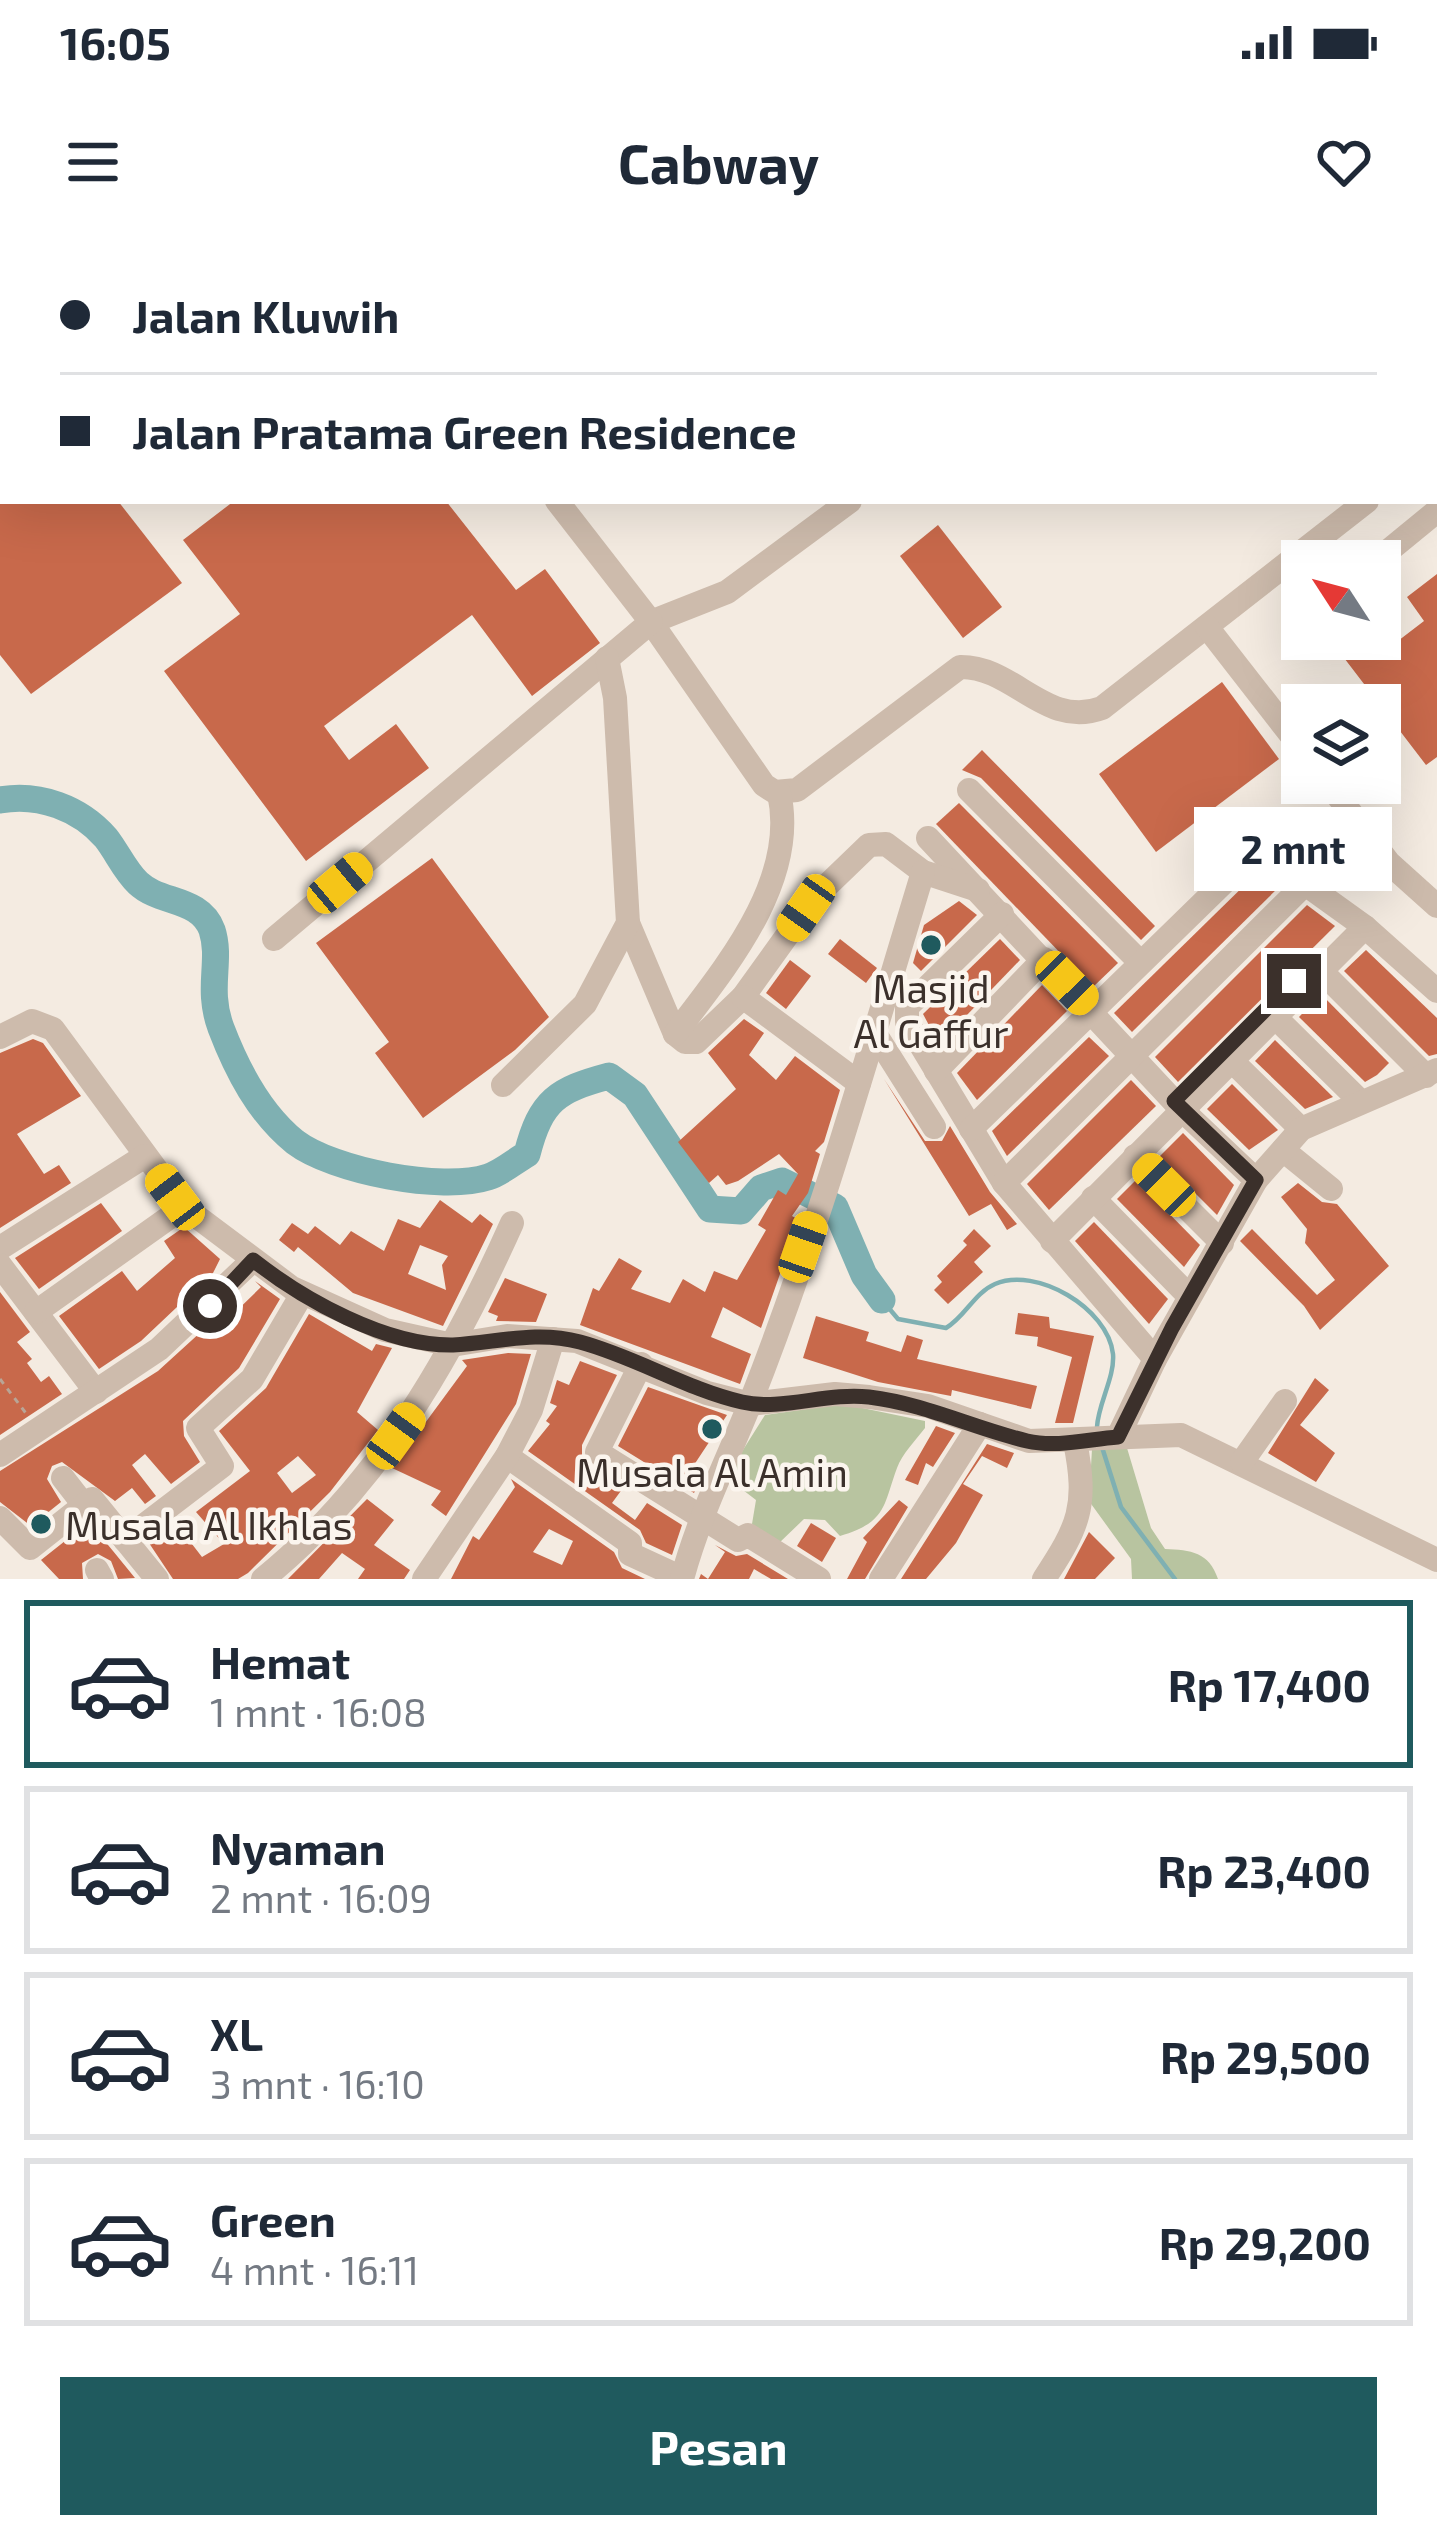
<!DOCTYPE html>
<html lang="id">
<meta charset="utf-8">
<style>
body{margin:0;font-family:"Exo 2",sans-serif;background:#f6f6f7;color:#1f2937;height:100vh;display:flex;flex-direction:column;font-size:45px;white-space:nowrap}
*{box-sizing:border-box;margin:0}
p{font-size:39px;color:#747a83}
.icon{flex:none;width:66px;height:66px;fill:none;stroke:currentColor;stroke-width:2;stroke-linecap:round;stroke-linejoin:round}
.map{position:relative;height:1339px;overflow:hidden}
.sheet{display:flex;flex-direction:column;background:#fff;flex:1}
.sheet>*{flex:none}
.hud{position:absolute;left:0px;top:0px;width:1437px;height:264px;box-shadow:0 12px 48px #0002;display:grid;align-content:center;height:264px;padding:0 60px;background:#fff}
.needle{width:78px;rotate:306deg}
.controls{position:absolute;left:1281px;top:300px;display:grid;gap:24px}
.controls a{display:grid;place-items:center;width:120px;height:120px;border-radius:0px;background:#fff;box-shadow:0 12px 48px #0002;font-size:60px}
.end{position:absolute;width:54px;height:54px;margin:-27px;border:15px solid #3b302b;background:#fff;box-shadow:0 0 0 6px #fff}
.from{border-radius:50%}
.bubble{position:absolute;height:84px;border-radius:0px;background:#fff;box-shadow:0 12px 48px #0002;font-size:39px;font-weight:700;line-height:84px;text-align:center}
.car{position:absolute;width:36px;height:72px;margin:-36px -18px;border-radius:15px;box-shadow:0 0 9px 3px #0007;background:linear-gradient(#f5c518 24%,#345 0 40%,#f5c518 0 76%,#345 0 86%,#f5c518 0)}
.hud b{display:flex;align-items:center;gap:42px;height:114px;font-size:45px}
.hud b+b{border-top:3px solid #e0e1e3}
.hud i{width:30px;height:30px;background:#1f2937}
ul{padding:21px 0 0;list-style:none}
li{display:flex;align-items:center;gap:36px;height:168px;margin:0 24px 18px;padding:0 36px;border:6px solid #e0e1e3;border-radius:0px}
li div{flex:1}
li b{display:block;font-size:45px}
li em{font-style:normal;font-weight:700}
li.on{border-color:#1f5a5e}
li>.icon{width:108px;height:108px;stroke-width:1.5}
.button{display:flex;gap:24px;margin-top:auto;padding:24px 60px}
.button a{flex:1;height:138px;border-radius:0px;background:#1f5a5e;color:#fff;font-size:48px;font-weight:700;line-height:138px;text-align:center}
.status{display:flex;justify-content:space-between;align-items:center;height:84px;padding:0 60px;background:#fff;direction:ltr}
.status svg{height:33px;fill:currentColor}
header{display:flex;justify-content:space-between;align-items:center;height:156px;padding:0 60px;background:#fff;font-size:54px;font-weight:700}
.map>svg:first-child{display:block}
</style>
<div class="status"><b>16:05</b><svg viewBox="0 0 49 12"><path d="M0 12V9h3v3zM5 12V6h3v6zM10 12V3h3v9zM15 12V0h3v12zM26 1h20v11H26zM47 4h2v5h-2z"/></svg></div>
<header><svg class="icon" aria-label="menu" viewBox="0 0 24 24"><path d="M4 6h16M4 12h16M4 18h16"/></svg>Cabway<svg class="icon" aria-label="heart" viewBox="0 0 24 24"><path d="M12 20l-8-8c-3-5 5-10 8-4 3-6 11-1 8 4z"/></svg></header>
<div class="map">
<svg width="1437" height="1339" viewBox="0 0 1437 1339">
<rect width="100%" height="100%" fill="#f4ebe1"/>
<g fill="#b8c4a0">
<path d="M843,1164L925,1181V1188C916,1200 902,1214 897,1228C883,1266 887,1282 840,1296L825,1280L804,1279L777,1305L752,1284L756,1260L726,1237L765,1175Z"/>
<path d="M1127,1208L1151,1288L1165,1309C1191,1310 1209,1312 1218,1339H1132L1131,1319L1089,1261L1092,1209Z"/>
</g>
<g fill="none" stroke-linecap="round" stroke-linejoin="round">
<g stroke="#7fb0b2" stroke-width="4.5">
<path d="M882,1060L898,1079L946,1088C965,1077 974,1053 995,1044C1036,1026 1108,1068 1113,1114C1115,1137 1098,1164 1097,1187"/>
<path d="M1101,1204L1121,1267L1175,1339"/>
</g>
<path stroke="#7fb0b2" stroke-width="27" d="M0,560C39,553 80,568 106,598C117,612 125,631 138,643C160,664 200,657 212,690C222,721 206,748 221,788C237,830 259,873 295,902C333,931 442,952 488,937C501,933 515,921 527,914C541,860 557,850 609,836L635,855L710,969L741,971L761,948L782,941L835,967L864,1035L882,1060"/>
</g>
<g fill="#c8694b" fill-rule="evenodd">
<path d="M0,261H118L182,343L31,454L0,415Z"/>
<path d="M234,261H446L516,350L545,329L600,403L532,456L472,375L324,486L349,520L396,484L429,528L306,621L164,431L240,374L183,300Z"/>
<path d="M938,285L1002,367L963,398L900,316Z"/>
<path d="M1437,334V517L1426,525L1338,410L1352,399H1380V386L1394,404L1424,381L1407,357Z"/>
<path d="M1222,442L1279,519L1156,612L1099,534Z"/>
<path d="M982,510L1155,686L1141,700L981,538L962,530Z"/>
<path d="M959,563L1118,723L1093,747L936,584Z"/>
<path d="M432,618L549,777L515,810L423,878L375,813L389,802L316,703Z"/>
<path d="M1259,631L1280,646L1132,792L1114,773Z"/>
<path d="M959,661L977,675L921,731L913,723L924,685Z"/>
<path d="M1307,665L1335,686L1178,842L1155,817Z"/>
<path d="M840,699L877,728L866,743L828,714Z"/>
<path d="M1000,699L1020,720L939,804L923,774Z"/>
<path d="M1366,710L1437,778V814L1429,816L1344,731Z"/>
<path d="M790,720L811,736L786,769L766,753Z"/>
<path d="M1042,745L1067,771L977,860L957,833Z"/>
<path d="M1321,754L1389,823L1377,835L1365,842L1299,777Z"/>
<path d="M744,779L764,793L749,815L776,840L795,816L840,850L824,902L815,911L820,914L808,953L792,976L799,980L761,1088L723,1067L711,1097L751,1114L740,1144L580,1085L593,1048L599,1051L619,1018L642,1031L631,1049L670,1063L683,1039L705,1052L714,1031L737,1040L766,990L758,985L778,950L786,955L798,934L779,914L738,941L726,945L718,935L709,943L678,902L736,849L708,813Z"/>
<path d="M1089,797L1109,816L1007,916L992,891Z"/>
<path d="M33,799L43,803L81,856L17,894L44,934L59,925L71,943L0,988V813Z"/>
<path d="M1275,800L1333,857L1305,869L1255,821Z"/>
<path d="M884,839L925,901H942L950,886L990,952L1017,984L1007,990L991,964L969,976Z"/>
<path d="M1131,840L1156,866L1049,970L1027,944Z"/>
<path d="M1232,844L1278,890L1249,910L1207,869Z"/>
<path d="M1183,893L1234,945L1217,975L1159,917Z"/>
<path d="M1136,940L1200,1005L1184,1027L1117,959Z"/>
<path d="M1298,943L1322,962L1337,964L1389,1026L1320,1090L1304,1066L1240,1001L1252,989L1317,1055L1335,1040L1305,1003L1307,989L1281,957Z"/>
<path d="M440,960L472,983L480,974L493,984L443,1086L353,1053L298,1007L294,1012L279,1000L292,983L308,994L315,986L340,1005L351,991L384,1011L398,979L420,988ZM420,1005L448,1016L442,1025L446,1050L408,1034Z"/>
<path d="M101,963L122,991L39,1049L15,1018Z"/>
<path d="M1094,982L1168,1059L1149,1084L1075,1001Z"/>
<path d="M184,987L220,1019L213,1033L141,1101L99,1129L59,1076L122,1031L137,1051L175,1018L164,1001Z"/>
<path d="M974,989L991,1006L974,1022L983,1032L948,1064L934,1050L942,1042L937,1036L967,1005L963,1001Z"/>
<path d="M505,1038L547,1054L536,1082L496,1081L498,1076L488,1072Z"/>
<path d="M255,1041L280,1059L239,1128L183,1181L184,1196L200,1222L171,1244L145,1214L132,1225L156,1256L145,1264L132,1248L115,1261L62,1222L52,1226L47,1239L61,1262L31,1286L0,1262V1231L158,1131L214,1080L220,1087L261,1047Z"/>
<path d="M0,1052L30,1092L17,1102L32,1119L27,1123L41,1142L49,1136L62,1154L0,1195Z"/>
<path d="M1018,1073L1049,1077L1050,1088L1094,1096L1073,1183H1055L1072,1117L1037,1106L1038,1097L1015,1094Z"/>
<path d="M309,1074L372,1111L376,1104L392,1108L357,1172L378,1190L330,1252L248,1333L238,1339H173L149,1303L178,1286L202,1317L224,1304L196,1272L250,1231L219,1191L266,1148ZM298,1216L316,1235L292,1253L277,1233Z"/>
<path d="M816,1076L869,1092L866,1101L901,1112L907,1095L923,1100L917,1119L1037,1146L1031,1169L952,1150L951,1156L878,1142L803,1118Z"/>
<path d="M508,1113L531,1114L516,1164L446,1276L431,1265L441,1251L392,1228L467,1126L462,1120Z"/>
<path d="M580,1121L617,1135L582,1205V1219L623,1248L612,1263L635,1280L647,1263L682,1285L672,1315L646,1303L640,1290L528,1211L550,1184L546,1181L557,1166L550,1163L557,1140L569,1145Z"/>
<path d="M1315,1138L1329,1150L1300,1185L1335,1213L1316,1242L1268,1213Z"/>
<path d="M648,1147L727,1175L690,1231L701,1238L694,1253L618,1206Z"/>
<path d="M936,1186L955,1193L933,1227L926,1223L918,1245L905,1240Z"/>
<path d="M987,1204L1014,1213L1007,1228L982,1216L963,1244L983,1255L956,1303L926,1339H901Z"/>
<path d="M511,1239L614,1312L622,1328L645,1339H451L473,1296L479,1300L515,1247ZM549,1289L573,1301L562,1325L533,1312Z"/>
<path d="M367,1259L394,1280L374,1305L410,1330L404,1339H358L365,1329L342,1313L319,1339H288Z"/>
<path d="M899,1260L908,1267L865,1339H847L867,1302L863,1298Z"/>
<path d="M89,1282L113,1311L135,1338L118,1339L111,1321L98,1314L82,1323L83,1339H59L41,1320Z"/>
<path d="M811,1283L836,1298L822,1322L797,1306Z"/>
<path d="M1089,1292L1115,1318L1095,1339H1064Z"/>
<path d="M715,1305L736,1316L747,1314L788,1339H771L754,1329L749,1339H699L701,1334L708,1339L725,1312Z"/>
</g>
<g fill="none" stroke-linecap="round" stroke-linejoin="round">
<path stroke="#b9a596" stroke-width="3" stroke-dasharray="6 6" stroke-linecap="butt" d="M0,1139L28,1176"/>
<g stroke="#cdbbac" stroke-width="24">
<path d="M349,0L351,3"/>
<path d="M46,3L50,0"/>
<path d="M673,3L677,0"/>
<path d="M1181,3L1184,0"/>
<path d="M0,40L3,37"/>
<path d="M1434,209L1437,207"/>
<path d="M850,261L727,352L651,382L764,545L775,552L797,550L960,427C1014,426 1045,489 1102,468L1367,261"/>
<path d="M1376,321L1437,271"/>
<path d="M1207,387L1302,509"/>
<path d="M1328,543L1389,623L1437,666"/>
<path d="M969,550L1139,721"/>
<path d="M928,598L1182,870L1256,940"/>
<path d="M1002,674L907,767V782L1004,943L1155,1119"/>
<path d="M628,683L675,794L685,802H696L743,757L814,658L869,605L886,604L923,632L978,650"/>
<path d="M274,699L651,382L557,261"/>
<path d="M1321,731L1426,836"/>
<path d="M743,757L859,843"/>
<path d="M1275,777L1359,860"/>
<path d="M874,792L934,887"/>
<path d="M675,794C725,728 799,641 779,553"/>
<path d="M0,797L32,781L53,789L184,967L292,1048L385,1090L452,1105L507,1096L577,1101L707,1153L750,1164L835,1154L869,1157L928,1166L1029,1201L1181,1195L1437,1320"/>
<path d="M1231,820L1301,889"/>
<path d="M936,831L1044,719"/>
<path d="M503,845L585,764L628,683L615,458L607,418"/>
<path d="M971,889L1254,613L1265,615L1365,687L1437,751"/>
<path d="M1283,910L1331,949"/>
<path d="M1135,916L1222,1003"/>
<path d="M1004,943L1305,644"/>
<path d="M1093,958L1189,1056"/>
<path d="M1052,1001L1365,687"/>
<path d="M0,1008L145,916"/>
<path d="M0,1025L96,1152"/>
<path d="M36,1072L184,967"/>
<path d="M641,1124L597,1212L738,1300L748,1295L819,1339"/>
<path d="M1118,1197L1155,1119L1256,940L1301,889L1437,830"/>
<path d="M0,1215L159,1109L253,1020"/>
<path d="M507,1216L630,1303V1314L682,1338"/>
<path d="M1242,1222L1285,1161"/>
<path d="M63,1238L84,1265"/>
<path d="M0,1278L30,1308L92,1259L157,1339"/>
<path d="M125,1300L222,1226L198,1188L252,1139L302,1054"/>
<path d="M97,1330L102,1339"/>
<path d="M263,1339C379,1245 452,1117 512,983"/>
<path d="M424,1339L507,1216L531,1170L553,1099"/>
<path d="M682,1339C699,1276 727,1221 751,1161C819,989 869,809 923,632"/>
<path d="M881,1339L980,1184"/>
<path d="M1044,1339C1079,1286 1088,1266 1075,1202"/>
</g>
</g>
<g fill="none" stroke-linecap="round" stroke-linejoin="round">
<path stroke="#3b302b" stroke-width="15" d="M210,1066L253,1020C304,1060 386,1106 453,1105C496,1103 535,1090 580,1102C636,1117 686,1149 742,1162C781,1171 828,1152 869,1157C926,1164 973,1188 1027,1201C1057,1208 1089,1199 1118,1197L1172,1088L1256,940L1174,861L1294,741"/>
</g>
<g fill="#1f5a5e" stroke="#fbf5ee" stroke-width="4.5">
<circle cx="931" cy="705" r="12"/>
<circle cx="712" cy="1189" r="12"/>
<circle cx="41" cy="1284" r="12"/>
</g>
<g text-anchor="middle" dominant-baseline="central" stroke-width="9" stroke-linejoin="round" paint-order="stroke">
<g font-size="39" fill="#3b302b" stroke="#fbf5ee">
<text x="931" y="747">Masjid<tspan x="931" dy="45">Al Gaffur</tspan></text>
<text x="712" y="1231">Musala Al Amin</text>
<text x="65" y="1284" text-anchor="start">Musala Al Ikhlas</text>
</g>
</g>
</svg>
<div class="controls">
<a><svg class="needle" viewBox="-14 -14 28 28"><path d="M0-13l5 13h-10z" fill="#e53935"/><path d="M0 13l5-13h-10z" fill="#747a83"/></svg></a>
<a><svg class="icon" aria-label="layers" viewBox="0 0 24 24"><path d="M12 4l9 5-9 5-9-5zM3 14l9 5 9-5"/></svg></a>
</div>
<i class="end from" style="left:210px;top:1066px"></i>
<i class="end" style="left:1294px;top:741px"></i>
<div class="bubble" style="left:1194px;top:567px;width:198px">2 mnt</div>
<i class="car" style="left:340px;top:643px;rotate:50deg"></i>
<i class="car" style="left:806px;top:668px;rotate:215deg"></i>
<i class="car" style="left:1067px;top:743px;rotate:136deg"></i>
<i class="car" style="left:1164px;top:945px;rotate:315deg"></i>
<i class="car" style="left:175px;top:957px;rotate:323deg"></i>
<i class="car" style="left:803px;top:1007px;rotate:19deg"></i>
<i class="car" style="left:396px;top:1196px;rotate:36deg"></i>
<div class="hud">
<b><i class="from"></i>Jalan Kluwih</b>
<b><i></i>Jalan Pratama Green Residence</b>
</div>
</div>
<section class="sheet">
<ul>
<li class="on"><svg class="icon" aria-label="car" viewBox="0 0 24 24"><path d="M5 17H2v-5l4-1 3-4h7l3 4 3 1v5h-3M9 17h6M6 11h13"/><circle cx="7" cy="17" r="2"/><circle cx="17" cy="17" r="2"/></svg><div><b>Hemat</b><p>1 mnt · 16:08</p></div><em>Rp 17,400</em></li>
<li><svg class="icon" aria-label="car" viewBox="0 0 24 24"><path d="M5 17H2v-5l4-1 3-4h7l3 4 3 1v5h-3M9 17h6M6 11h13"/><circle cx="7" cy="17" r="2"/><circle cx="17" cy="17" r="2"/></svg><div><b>Nyaman</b><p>2 mnt · 16:09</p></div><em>Rp 23,400</em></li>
<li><svg class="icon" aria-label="car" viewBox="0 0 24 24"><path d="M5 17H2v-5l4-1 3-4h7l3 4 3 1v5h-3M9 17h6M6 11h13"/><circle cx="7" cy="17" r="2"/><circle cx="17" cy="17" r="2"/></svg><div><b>XL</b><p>3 mnt · 16:10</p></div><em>Rp 29,500</em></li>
<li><svg class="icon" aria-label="car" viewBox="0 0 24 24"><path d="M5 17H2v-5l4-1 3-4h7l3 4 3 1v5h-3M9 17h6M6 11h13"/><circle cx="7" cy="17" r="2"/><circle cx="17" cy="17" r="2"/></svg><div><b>Green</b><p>4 mnt · 16:11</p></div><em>Rp 29,200</em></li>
</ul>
<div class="button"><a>Pesan</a></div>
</section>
